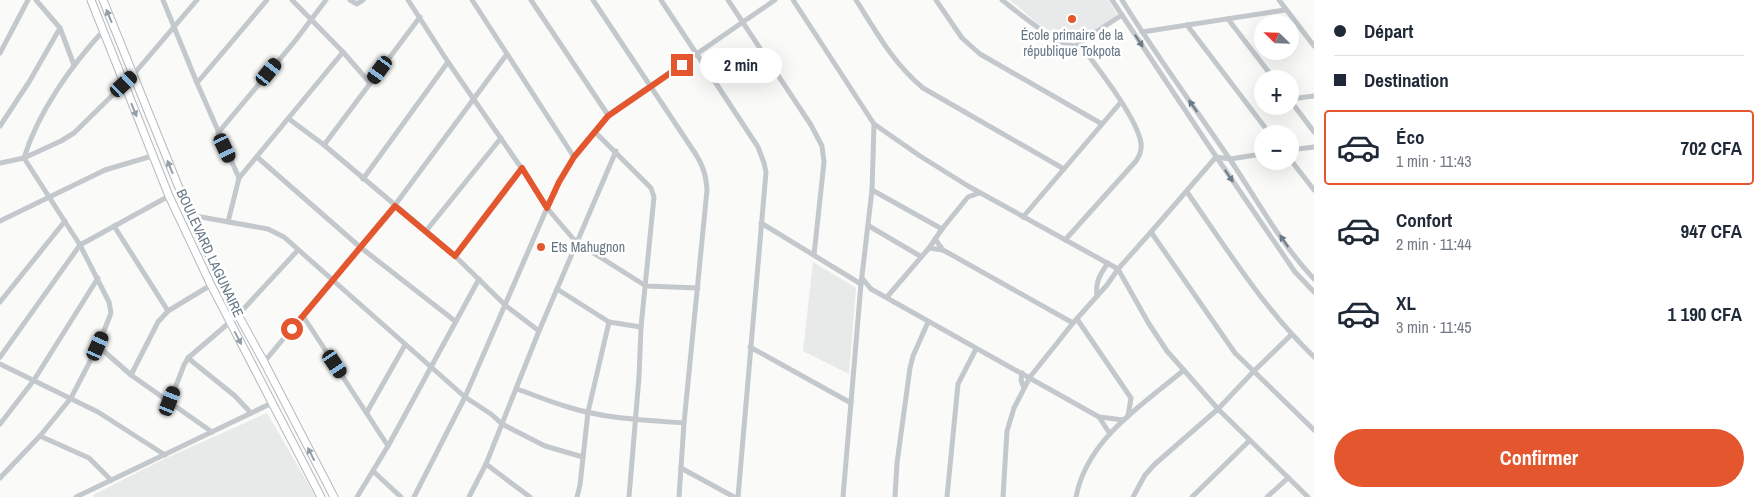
<!DOCTYPE html>
<html lang="fr">
<meta charset="utf-8">
<style>
body{margin:0;font-family:"Archivo Narrow",sans-serif;background:#f2f2f3;color:#1f2937;height:100vh;display:flex;flex-direction:column;font-size:19px;white-space:nowrap}
*{box-sizing:border-box;margin:0}
p{font-size:16px;color:#747a83}
.icon{flex:none;width:28px;height:28px;fill:none;stroke:currentColor;stroke-width:2;stroke-linecap:round;stroke-linejoin:round}
.map{position:relative;flex:1;overflow:hidden}
.details{display:flex;flex-direction:column;background:#fff;width:450px}
.details>*{flex:none}
.top-card{display:grid;align-content:center;height:110px;padding:0 20px;background:#fff}
.needle{width:32px;rotate:293deg}
.fabs{position:absolute;left:1254px;top:15px;display:grid;gap:10px}
.fabs a{display:grid;place-items:center;width:45px;height:45px;border-radius:50%;background:#fff;box-shadow:0 5px 20px #0002;font-size:25px}
.end{position:absolute;width:22px;height:22px;margin:-11px;border:6px solid #e4572e;background:#fff;box-shadow:0 0 0 2px #fff}
.from{border-radius:50%}
.bubble{position:absolute;height:35px;border-radius:18px;background:#fff;box-shadow:0 5px 20px #0002;font-size:16px;font-weight:700;line-height:35px;text-align:center}
.car{position:absolute;width:15px;height:30px;margin:-15px -8px;border-radius:6px;box-shadow:0 0 4px 1px #0007;background:linear-gradient(#222 24%,#8ab4d8 0 40%,#222 0 76%,#8ab4d8 0 86%,#222 0)}
.top-card b{display:flex;align-items:center;gap:18px;height:48px;font-size:19px}
.top-card b+b{border-top:1px solid #e0e1e3}
.top-card i{width:12px;height:12px;background:#1f2937}
ul{padding:0;list-style:none}
li{display:flex;align-items:center;gap:15px;height:75px;margin:0 10px 8px;padding:0 10px;border:2px solid transparent;border-radius:5px}
li div{flex:1}
li b{display:block;font-size:19px}
li em{font-style:normal;font-weight:700}
li.on{border-color:#e4572e}
li>.icon{width:45px;height:45px;stroke-width:1.5}
.primary-button{display:flex;gap:10px;margin-top:auto;padding:10px 20px}
.primary-button a{flex:1;height:58px;border-radius:30px;background:#e4572e;color:#fff;font-size:20px;font-weight:700;line-height:58px;text-align:center}
main{display:flex;flex:1;min-height:0}
.map>svg:first-child{display:block}
</style>
<main>
<div class="map">
<svg width="1314" height="497" viewBox="0 0 1314 497">
<rect width="100%" height="100%" fill="#fafaf8"/>
<g fill="#e8e9e9">
<path d="M1010,0H1108L1118,16L1072,44L1037,23Z"/>
<path d="M813,262L856,288L849,374L803,351Z"/>
<path d="M267,413L316,497H94L93,495L164,459Z"/>
</g>
<g fill="none" stroke-linecap="round" stroke-linejoin="round">
<defs>
<g id="major">
<path d="M91,0L169,196L211,285L321,497"/>
<path d="M103,0L190,215L238,315L264,362L334,497"/>
</g>
</defs>
<use href="#major" stroke="#b5babe" stroke-width="9"/>
<g stroke="#c3c8cc" stroke-width="5">
<path d="M36,0L60,28L74,65"/>
<path d="M163,0L197,83L239,178"/>
<path d="M292,0L343,52L370,83"/>
<path d="M350,0L357,4L363,0"/>
<path d="M408,0L448,62L522,169L547,208L576,242L646,286L698,288"/>
<path d="M472,0L574,157"/>
<path d="M531,0L608,115"/>
<path d="M593,0L695,153C703,165 706,175 707,190L684,423L679,497"/>
<path d="M661,0L758,147L764,163L766,172L738,497"/>
<path d="M728,0L811,125L822,146L824,162L814,255"/>
<path d="M793,0L874,124L872,190L861,284L843,497"/>
<path d="M856,0C877,33 893,63 923,88L1064,169"/>
<path d="M936,0L962,38L980,54L1102,124"/>
<path d="M1002,0C1016,11 1059,47 1076,46L1079,43C1096,66 1137,117 1141,143C1142,150 1140,155 1136,161L1065,240"/>
<path d="M1112,0L1209,146L1295,272L1314,292"/>
<path d="M1122,0C1155,54 1193,105 1229,158C1256,198 1280,243 1314,279"/>
<path d="M1279,0L1314,46"/>
<path d="M1228,19L1274,79"/>
<path d="M1187,25L1270,134"/>
<path d="M1142,32L1285,10"/>
<path d="M1079,43L1122,15"/>
<path d="M0,53L28,0"/>
<path d="M197,83L267,0"/>
<path d="M1290,99L1314,96"/>
<path d="M1290,100L1314,132"/>
<path d="M289,119L324,145L426,231L455,256L505,305L539,331"/>
<path d="M874,124L920,156L968,186L1118,269L1149,324L1167,351L1218,409L1308,497"/>
<path d="M0,126L29,82L60,28"/>
<path d="M595,132L651,188L654,197L641,327L639,377L629,497"/>
<path d="M218,133L295,41L326,0"/>
<path d="M324,145L420,17"/>
<path d="M1290,150L1314,147"/>
<path d="M257,157L360,247L455,321"/>
<path d="M1290,159L1314,190"/>
<path d="M0,163L24,158L61,141L74,133L133,75L197,0"/>
<path d="M363,179L448,62"/>
<path d="M872,190L942,229"/>
<path d="M1187,192C1227,249 1264,309 1314,357"/>
<path d="M190,215L268,229L284,237L465,397L491,414L502,424L545,446L583,457"/>
<path d="M1023,217L1121,102"/>
<path d="M0,221L105,170L152,156"/>
<path d="M228,222L239,178L343,52"/>
<path d="M761,223L861,284"/>
<path d="M114,226L168,311"/>
<path d="M869,226L920,256"/>
<path d="M426,231L501,138"/>
<path d="M1151,232L1235,353L1314,430"/>
<path d="M935,239L943,250"/>
<path d="M929,248L943,250L1073,323"/>
<path d="M455,256L522,169"/>
<path d="M862,278L871,289L1099,417L1110,434"/>
<path d="M557,289L609,322L641,327"/>
<path d="M1097,296C1095,283 1100,274 1108,263"/>
<path d="M887,297L929,248L942,229L968,197L979,193"/>
<path d="M0,302L65,221"/>
<path d="M238,315L298,250"/>
<path d="M303,316L388,446"/>
<path d="M1077,319L1131,398L1128,416"/>
<path d="M98,346L131,375L212,432"/>
<path d="M750,347L851,403"/>
<path d="M0,357L80,245L169,196"/>
<path d="M188,358L235,396L251,413"/>
<path d="M264,362L395,205L507,54"/>
<path d="M0,364L98,412L165,455"/>
<path d="M1022,373L1021,380L1024,388"/>
<path d="M131,375L158,322L168,311L211,285"/>
<path d="M517,389C534,395 551,402 568,407C605,419 646,420 684,423"/>
<path d="M170,401L184,365L188,358L230,322"/>
<path d="M367,412L405,345"/>
<path d="M1100,417L1123,420"/>
<path d="M0,424L34,380L98,278"/>
<path d="M40,436L89,458L111,480"/>
<path d="M486,464L530,497"/>
<path d="M681,468L734,497"/>
<path d="M373,471L401,497"/>
<path d="M0,478L40,436L71,398L98,346L111,313L109,302L80,245L24,158C38,112 71,66 103,31"/>
<path d="M76,497L272,403"/>
<path d="M357,497L388,446L479,279"/>
<path d="M414,497L465,397L547,208L559,182L574,157L608,115L775,0"/>
<path d="M469,497L486,464L539,331L616,151"/>
<path d="M577,497L580,485L588,412L609,322"/>
<path d="M895,497L897,463L910,368L913,356L928,322"/>
<path d="M947,497L958,384L976,349"/>
<path d="M1003,497L1007,431L1014,408L1030,377L1073,323L1107,285L1118,269L1151,232L1216,157L1230,159L1262,154"/>
<path d="M1076,497C1087,439 1142,405 1184,370"/>
<path d="M1133,497L1145,475L1155,464L1218,409L1253,372L1291,335"/>
<path d="M1192,497L1249,441"/>
<path d="M1267,497L1288,478"/>
</g>
<use href="#major" stroke="#fff" stroke-width="7"/>
</g>
<defs><path id="oneway-solid" d="M-6-.8H1V-3.2L6.5 0L1 3.2V.8H-6Z" transform="scale(1.25)"/></defs>
<g fill="#939fa8">
<use href="#oneway-solid" transform="translate(109 16) rotate(-112)"/>
<use href="#oneway-solid" transform="translate(134 110) rotate(68)"/>
<use href="#oneway-solid" transform="translate(170 167) rotate(-112)"/>
<use href="#oneway-solid" transform="translate(238 338) rotate(62)"/>
<use href="#oneway-solid" transform="translate(311 454) rotate(-117)"/>
</g>
<g fill="#6a7a87">
<use href="#oneway-solid" transform="translate(1139 41) rotate(57)"/>
<use href="#oneway-solid" transform="translate(1193 106) rotate(-125)"/>
<use href="#oneway-solid" transform="translate(1229 176) rotate(56)"/>
<use href="#oneway-solid" transform="translate(1284 241) rotate(-125)"/>
</g>
<g fill="none" stroke-linecap="round" stroke-linejoin="round">
<path stroke="#e4572e" stroke-width="6" d="M292,329L395,206L455,256L522,168L547,208L559,182L574,157L608,116L682,65"/>
</g>
<g fill="#e4572e" stroke="#fff" stroke-width="2">
<circle cx="1072" cy="19" r="5"/>
<circle cx="541" cy="247" r="5"/>
</g>
<g text-anchor="middle" dominant-baseline="central" stroke-width="5" stroke-linejoin="round" paint-order="stroke">
<g font-size="14" fill="#657683" stroke="#fff">
<text x="1072" y="35">École primaire de la<tspan x="1072" dy="16">république Tokpota</tspan></text>
<text x="551" y="247" text-anchor="start">Ets Mahugnon</text>
</g>
<g font-size="14" fill="#657683" stroke="#fff">
<text transform="translate(210 253) rotate(65)">BOULEVARD LAGUNAIRE</text>
</g>
</g>
</svg>
<div class="fabs">
<a><svg class="needle" viewBox="-14 -14 28 28"><path d="M0-13l5 13h-10z" fill="#e53935"/><path d="M0 13l5-13h-10z" fill="#747a83"/></svg></a>
<a>+</a>
<a>−</a>
</div>
<i class="end from" style="left:292px;top:329px"></i>
<i class="end" style="left:682px;top:65px"></i>
<div class="bubble" style="left:700px;top:48px;width:82px">2 min</div>
<i class="car" style="left:380px;top:70px;rotate:216deg"></i>
<i class="car" style="left:269px;top:72px;rotate:39deg"></i>
<i class="car" style="left:124px;top:84px;rotate:47deg"></i>
<i class="car" style="left:225px;top:148px;rotate:155deg"></i>
<i class="car" style="left:98px;top:346px;rotate:24deg"></i>
<i class="car" style="left:335px;top:364px;rotate:146deg"></i>
<i class="car" style="left:170px;top:401px;rotate:21deg"></i>
</div>
<section class="details">
<div class="top-card">
<b><i class="from"></i>Départ</b>
<b><i></i>Destination</b>
</div>
<ul>
<li class="on"><svg class="icon" aria-label="car" viewBox="0 0 24 24"><path d="M5 17H2v-5l4-1 3-4h7l3 4 3 1v5h-3M9 17h6M6 11h13"/><circle cx="7" cy="17" r="2"/><circle cx="17" cy="17" r="2"/></svg><div><b>Éco</b><p>1 min · 11:43</p></div><em>702 CFA</em></li>
<li><svg class="icon" aria-label="car" viewBox="0 0 24 24"><path d="M5 17H2v-5l4-1 3-4h7l3 4 3 1v5h-3M9 17h6M6 11h13"/><circle cx="7" cy="17" r="2"/><circle cx="17" cy="17" r="2"/></svg><div><b>Confort</b><p>2 min · 11:44</p></div><em>947 CFA</em></li>
<li><svg class="icon" aria-label="car" viewBox="0 0 24 24"><path d="M5 17H2v-5l4-1 3-4h7l3 4 3 1v5h-3M9 17h6M6 11h13"/><circle cx="7" cy="17" r="2"/><circle cx="17" cy="17" r="2"/></svg><div><b>XL</b><p>3 min · 11:45</p></div><em>1 190 CFA</em></li>
</ul>
<div class="primary-button"><a>Confirmer</a></div>
</section>
</main>
